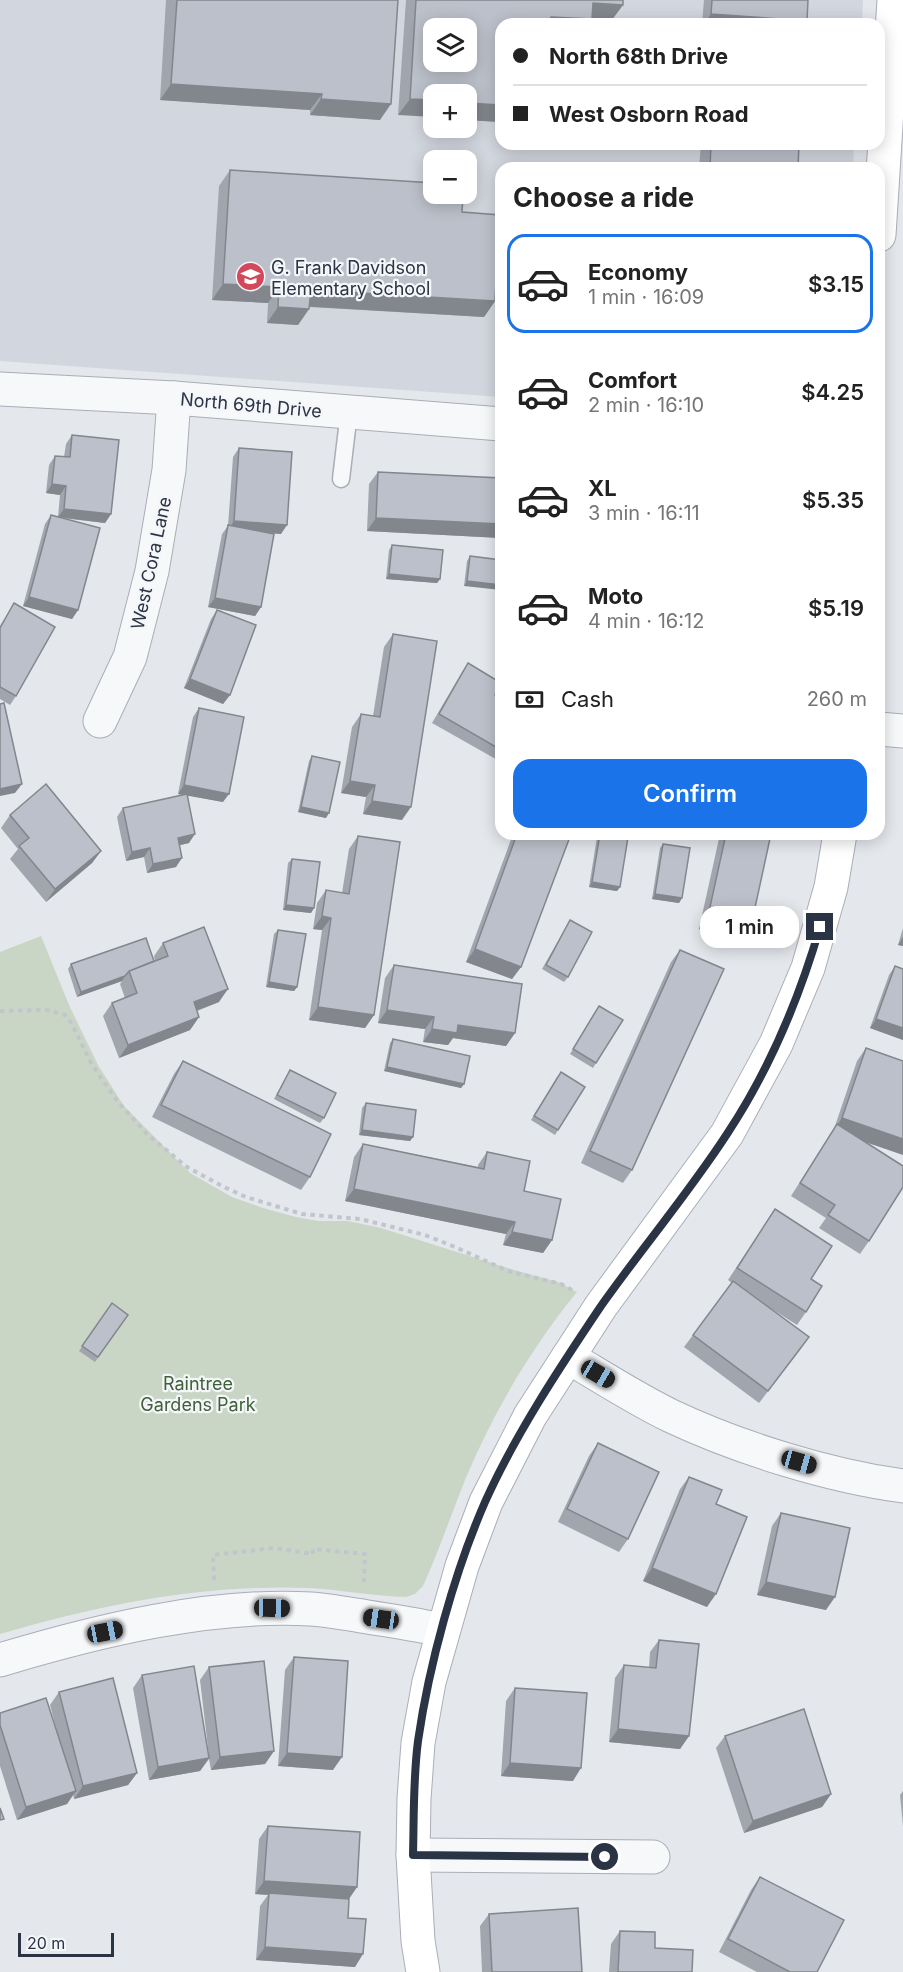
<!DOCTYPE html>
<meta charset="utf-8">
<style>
body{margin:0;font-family:Inter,sans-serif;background:#f6f6f6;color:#222;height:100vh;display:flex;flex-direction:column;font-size:22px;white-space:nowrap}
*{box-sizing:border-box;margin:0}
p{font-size:20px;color:#767676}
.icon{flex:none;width:33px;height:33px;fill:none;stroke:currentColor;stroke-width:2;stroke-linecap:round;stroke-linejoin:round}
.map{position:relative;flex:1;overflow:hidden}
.sheet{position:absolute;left:495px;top:162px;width:390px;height:678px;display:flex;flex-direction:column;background:#fff;border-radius:18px;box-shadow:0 3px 15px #0003}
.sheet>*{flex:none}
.guide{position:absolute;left:495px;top:18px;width:390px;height:132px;border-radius:18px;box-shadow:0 3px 15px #0003;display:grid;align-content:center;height:132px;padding:0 18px;background:#fff}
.fabs{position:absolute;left:423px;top:18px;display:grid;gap:12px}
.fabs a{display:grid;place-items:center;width:54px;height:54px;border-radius:12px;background:#fff;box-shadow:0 3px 15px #0003;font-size:30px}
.scale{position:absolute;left:18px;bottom:15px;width:96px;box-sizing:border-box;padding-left:6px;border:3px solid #2b3445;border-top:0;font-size:16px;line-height:21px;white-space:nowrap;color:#2b3445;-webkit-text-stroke:4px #f4f6f9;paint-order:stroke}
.end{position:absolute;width:27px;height:27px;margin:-14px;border:8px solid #2b3445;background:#fff;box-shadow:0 0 0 3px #fff}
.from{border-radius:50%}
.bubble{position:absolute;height:42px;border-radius:18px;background:#fff;box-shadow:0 3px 15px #0003;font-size:20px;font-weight:600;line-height:42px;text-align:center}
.car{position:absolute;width:18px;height:36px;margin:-18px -9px;border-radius:8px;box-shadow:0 0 4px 2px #0007;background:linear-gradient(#222 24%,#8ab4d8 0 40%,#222 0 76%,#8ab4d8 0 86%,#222 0)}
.guide b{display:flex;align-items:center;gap:21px;height:57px;font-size:22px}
.guide b+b{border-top:2px solid #e0e0e0}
.guide i{width:15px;height:15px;background:#222}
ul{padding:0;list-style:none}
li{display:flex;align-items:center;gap:18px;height:99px;margin:0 12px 9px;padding:0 6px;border:3px solid transparent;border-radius:18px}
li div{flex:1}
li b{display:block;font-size:22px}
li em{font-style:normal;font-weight:600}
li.on{border-color:#1a73e8}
li>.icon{width:54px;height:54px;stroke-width:1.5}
h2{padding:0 18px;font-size:27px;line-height:72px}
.pay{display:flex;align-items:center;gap:15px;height:66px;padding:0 18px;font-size:22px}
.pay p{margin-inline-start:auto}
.cta{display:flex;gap:12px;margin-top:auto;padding:12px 18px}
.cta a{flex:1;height:69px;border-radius:18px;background:#1a73e8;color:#fff;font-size:24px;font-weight:600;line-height:69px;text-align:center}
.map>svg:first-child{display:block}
</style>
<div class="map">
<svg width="903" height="1972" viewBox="0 0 903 1972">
<rect width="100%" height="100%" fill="#e4e7ec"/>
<path fill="#d2d6de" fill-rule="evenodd" d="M0,0H863L862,24H501V144H854L853,168H501V397L0,361ZM434,28H466V62H434ZM434,94H466V128H434ZM434,160H466V194H434Z"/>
<path fill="#c9d6c5" d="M41,936L69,1005L98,1065L124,1106L190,1173L232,1197L263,1208L296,1217L318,1221H348L381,1228L514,1270L558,1282L577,1292C531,1348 493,1413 465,1480C451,1515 439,1551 423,1586L415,1594L406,1597C374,1596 342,1590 310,1588C203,1584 103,1604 0,1634V952Z"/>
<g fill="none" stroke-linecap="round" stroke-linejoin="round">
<defs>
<path id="lane" d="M341,479L349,412"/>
<g id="street">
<path d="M0,389L174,398L501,424"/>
<path d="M100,721L130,657L152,571L169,470L174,398"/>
<path d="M879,729L903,731"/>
<path d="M568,1357C602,1377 636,1399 671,1416C739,1448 829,1476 903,1486"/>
<path d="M0,1660C96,1631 211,1603 311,1609C326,1610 342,1613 356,1615C385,1620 414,1624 442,1630"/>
<path d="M413,1855L653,1857"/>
</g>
<g id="secondary">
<path d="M879,235L894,0"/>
<path d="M423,1972L418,1941L413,1855L414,1799L418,1743L429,1682L462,1566L486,1502L530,1416L601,1306L727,1134L776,1044L808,968L831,887L840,834"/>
</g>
</defs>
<use href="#lane" stroke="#a9aeb7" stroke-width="19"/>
<use href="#street" stroke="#a9aeb7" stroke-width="35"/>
<use href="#secondary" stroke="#a9aeb7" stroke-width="35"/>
<g stroke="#c2c5cb" stroke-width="4" stroke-dasharray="4.5 4.5" stroke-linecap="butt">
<path d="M0,1011L46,1010L65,1015L72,1024L90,1061L101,1078L118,1102L148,1135L187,1167L224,1187L246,1197L302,1214L360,1219L425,1235L455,1247L508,1271L561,1284L572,1290"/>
<path d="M214,1580L213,1555L274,1548L313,1554V1549L365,1554L364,1582"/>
</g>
<use href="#lane" stroke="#f7f8fa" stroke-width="16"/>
<use href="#street" stroke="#f7f8fa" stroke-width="33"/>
<use href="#secondary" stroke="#fff" stroke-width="33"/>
</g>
<g fill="#a1a5ae">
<path d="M166,0H398L380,120L310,115V110L160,100Z"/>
<path d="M406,0H623V5L611,21L592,19L589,24H501V122L466,120V94L398,115Z"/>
<path d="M704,0H808L805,24H702Z"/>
<path d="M701,144H799L798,168H699Z"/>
<path d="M230,170L462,212L495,301L484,317L309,307V309L298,325L267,323L268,303L212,300L219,186Z"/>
<path d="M72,435L111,514L105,523L61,518L78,610L72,619L23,606L45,524L51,515L58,517L60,495L46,493L49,465L55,456L64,457L66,444Z"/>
<path d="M239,448L281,534L270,533L261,607L255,616L208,607L222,534L228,526L233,457Z"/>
<path d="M378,472L501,478V538L367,531L369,484Z"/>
<path d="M392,545L440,579L437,583L386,579L389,550Z"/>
<path d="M470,556L501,560L464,586L467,561Z"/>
<path d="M14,603L16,696L10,705L0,699V626Z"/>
<path d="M217,610L230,695L223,704L184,688L211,619Z"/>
<path d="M393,634L402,820L363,814L366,797L341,793L352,727L361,714L373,716L384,647Z"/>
<path d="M468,663L495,695L501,699V762L432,723L462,672Z"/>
<path d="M199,708L223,802L187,795L189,843L180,845L176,867L147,873L144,857L126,861L117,817L123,808L184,795L178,794L193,717Z"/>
<path d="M312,756L326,818L298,812L309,761Z"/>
<path d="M10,815L101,851L92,863L46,902L10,859L18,849L1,828Z"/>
<path d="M513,834H571L521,967L512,979L466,962Z"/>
<path d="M599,834L620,887L617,891L589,887L597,837Z"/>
<path d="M720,834H771L742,939L699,929Z"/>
<path d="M358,836L374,1015L365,1028L309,1020L322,930L313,929L317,903L326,890L342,893L349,849Z"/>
<path d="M663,844L682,898L679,903L652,899L660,848Z"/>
<path d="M292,859L314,908L311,913L283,910L288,863Z"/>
<path d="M570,920L568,977L564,982L542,969Z"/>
<path d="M903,928V946L898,945Z"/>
<path d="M278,930L297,987L294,991L266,987L274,934Z"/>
<path d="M163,943L219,1002L197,1011L199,1017L190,1030L119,1058L103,1016L112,1003L125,998L120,984L122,981L77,997L68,969L71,964L154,961H155L154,956Z"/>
<path d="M680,950L632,1170L623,1183L581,1163L671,962Z"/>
<path d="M394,965L515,1033L506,1046L453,1038L448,1045L423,1042L425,1029L378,1023L385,978Z"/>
<path d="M895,966L903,969V1040L870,1028L889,975Z"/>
<path d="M596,1010V1063L593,1068L570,1054Z"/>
<path d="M393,1039L464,1084L461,1088L384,1071L390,1043Z"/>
<path d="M866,1048V1142L869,1241L860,1254L819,1228L826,1218L791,1196L834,1129L857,1061Z"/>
<path d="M183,1061L310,1177L301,1190L152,1117L174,1074Z"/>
<path d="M290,1070L324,1118L320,1123L274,1099Z"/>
<path d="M557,1077L558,1130L555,1135L531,1120Z"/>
<path d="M366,1103L413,1137L410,1141L359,1135L362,1108Z"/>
<path d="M363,1144L478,1167V1165L487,1152L524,1191L552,1240L543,1253L503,1245L506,1234L345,1201L354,1157Z"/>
<path d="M775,1209L811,1279L806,1312L797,1325L761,1302L809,1337L759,1403L684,1347L732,1283L728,1280Z"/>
<path d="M112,1303L128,1315L95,1362L79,1351Z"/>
<path d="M598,1443L628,1539L619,1552L558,1522L589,1456Z"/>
<path d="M689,1477L716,1504L707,1607L643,1581L680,1489Z"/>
<path d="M781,1513L826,1610L757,1595L772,1526Z"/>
<path d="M659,1640L689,1736L680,1749L609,1742L615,1678L624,1665L649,1668L650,1652Z"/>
<path d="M294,1657L333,1770L278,1766L285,1670Z"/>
<path d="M209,1667L274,1751L265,1764L211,1770L209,1759L200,1771L149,1780L133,1688L142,1675L209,1756L200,1680Z"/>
<path d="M515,1688L573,1781L501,1776L506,1701Z"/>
<path d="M59,1692L137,1773L128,1785L74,1799L73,1794L67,1804L17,1820L0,1766V1713L59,1739L50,1705Z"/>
<path d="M725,1736L831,1794L822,1807L744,1833L716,1748Z"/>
<path d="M903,1791V1826L900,1795Z"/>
<path d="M268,1826L357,1887L349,1899L348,1918L355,1967L256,1960L260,1906L268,1895L255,1894L259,1839Z"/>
<path d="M760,1877L817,1972H757L719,1952L751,1890Z"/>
<path d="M489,1914L582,1972H482L480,1926Z"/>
<path d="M620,1931L655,1948L692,1972H609L611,1944Z"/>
</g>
<g fill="#83868d">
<path d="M593,3L623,5L611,21L582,19Z"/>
<path d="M711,14L807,21L805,24H704Z"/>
<path d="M551,17L592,19L589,24H545Z"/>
<path d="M171,84L322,94L310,110L160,100Z"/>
<path d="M321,99L391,104L380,120L310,115Z"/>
<path d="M410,99L434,100V117L398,115Z"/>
<path d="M466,103L501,105V122L466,120Z"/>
<path d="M223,284L279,287L268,303L212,300Z"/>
<path d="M311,290L495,301L484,317L299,306Z"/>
<path d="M278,307L309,309L298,325L267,323Z"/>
<path d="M52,484L66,486L60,495L46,493Z"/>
<path d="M64,509L111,514L105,523L58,517Z"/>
<path d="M376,518L501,524V538L367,531Z"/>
<path d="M234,521L287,525L281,534L228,530Z"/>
<path d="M389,574L440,579L437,583L386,579Z"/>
<path d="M467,581L501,585V590L464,586Z"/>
<path d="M29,597L78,610L72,619L23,606Z"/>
<path d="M215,598L261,607L255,616L208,607Z"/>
<path d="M190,679L230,695L223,704L184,688Z"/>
<path d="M350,781L375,785L366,797L341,793Z"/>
<path d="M22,784L15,793L0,796V789Z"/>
<path d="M184,785L229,794L223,802L178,794Z"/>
<path d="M372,801L411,807L402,820L363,814Z"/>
<path d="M301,807L329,813L326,818L298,812Z"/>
<path d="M195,834L189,843L172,847L178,838Z"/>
<path d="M150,848L144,857L126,861L132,852Z"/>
<path d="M101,851L92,863L46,902L55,889Z"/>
<path d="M182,858L176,867L147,873L153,864Z"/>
<path d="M592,882L620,887L617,891L589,887Z"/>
<path d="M655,894L682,898L679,903L652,899Z"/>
<path d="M286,905L314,908L311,913L283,910Z"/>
<path d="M322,916L331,918L322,930L313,929Z"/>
<path d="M708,916L751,926L742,939L699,929Z"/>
<path d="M903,937V946L898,945Z"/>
<path d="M475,949L521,967L512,979L466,962Z"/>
<path d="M125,976L122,981L77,997L81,992Z"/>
<path d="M269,982L297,987L294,991L266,987Z"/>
<path d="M228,989L219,1002L185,1015L194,1002Z"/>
<path d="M318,1007L374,1015L365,1028L309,1020Z"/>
<path d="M387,1010L434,1017L425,1029L378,1023Z"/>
<path d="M199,1017L190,1030L119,1058L128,1045Z"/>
<path d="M876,1019L903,1028V1040L870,1028Z"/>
<path d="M458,1025L515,1033L506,1046L453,1038L448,1045L423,1042L432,1029Z"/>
<path d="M387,1067L464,1084L461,1088L384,1071Z"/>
<path d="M842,1118L903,1139V1155L833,1131Z"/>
<path d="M362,1130L413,1137L410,1141L359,1135Z"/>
<path d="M354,1189L515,1222L506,1234L345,1201Z"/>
<path d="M512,1232L552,1240L543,1253L503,1245Z"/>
<path d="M809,1337L800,1350L759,1403L768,1391Z"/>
<path d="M652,1568L716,1594L707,1607L643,1581Z"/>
<path d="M766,1582L835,1597L826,1610L757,1595Z"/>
<path d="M618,1729L689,1736L680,1749L609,1742Z"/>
<path d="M274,1751L265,1764L211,1770L220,1757Z"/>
<path d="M287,1753L342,1757L333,1770L278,1766Z"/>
<path d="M209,1758L200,1771L149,1780L158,1767Z"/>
<path d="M510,1763L581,1768L573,1781L501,1776Z"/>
<path d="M137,1773L128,1785L74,1799L83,1786Z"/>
<path d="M76,1791L67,1804L17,1820L26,1807Z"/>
<path d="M831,1794L822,1807L744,1833L753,1821Z"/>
<path d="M264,1881L357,1887L348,1900L255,1894Z"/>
<path d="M265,1947L363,1954L355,1967L256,1960Z"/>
</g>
<g fill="#bbc0ca" stroke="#83868d" stroke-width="1.5" fill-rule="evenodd">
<path d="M177,0H398L391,104L321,99L322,94L171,84Z"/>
<path d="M416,0H623V5L593,3L592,19L551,17L550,24H501V105L466,103V94H434V100L410,99ZM434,28H466V62H434Z"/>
<path d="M712,0H808L807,21L711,14Z"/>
<path d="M711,144H799L798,168H710Z"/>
<path d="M650,166L689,168H650Z"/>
<path d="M230,170L434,183V194H463L462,212L500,215L495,301L311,290L309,309L278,307L279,287L223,284Z"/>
<path d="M72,435L119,440L111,514L64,509L66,486L52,484L55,456L70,457Z"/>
<path d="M239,448L292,452L287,525L234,521Z"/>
<path d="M378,472L501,478V524L376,518Z"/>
<path d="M51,515L100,528L78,610L29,597Z"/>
<path d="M228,525L274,534L261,607L215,598Z"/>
<path d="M392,545L443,550L440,579L389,574Z"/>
<path d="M470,556L501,560V585L467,581Z"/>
<path d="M14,603L55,627L16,696L0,687V628Z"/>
<path d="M217,610L256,625L230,695L190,679Z"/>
<path d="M393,634L437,641L411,807L372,801L375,785L350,781L361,714L380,717Z"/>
<path d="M468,663L501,683V685L495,695L501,699V750L439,714Z"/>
<path d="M4,703L22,784L0,789V704Z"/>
<path d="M199,708L244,717L229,794L184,785Z"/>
<path d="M312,756L340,762L329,813L301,807Z"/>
<path d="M46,784L101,851L55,889L19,846L29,838L10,815Z"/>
<path d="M187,794L195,834L178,838L182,858L153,864L150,848L132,852L123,808Z"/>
<path d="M517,834H571L521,967L475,949Z"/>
<path d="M600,834H609L628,837L620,887L592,882Z"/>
<path d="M726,834H771L751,926L708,916Z"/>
<path d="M358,836L400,842L374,1015L318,1007L331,918L322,916L326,890L349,894Z"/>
<path d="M663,844L690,848L682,898L655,894Z"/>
<path d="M292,859L320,862L314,908L286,905Z"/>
<path d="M570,920L592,932L568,977L546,965Z"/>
<path d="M204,927L228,989L194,1002L199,1017L128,1045L112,1003L137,993L129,971L168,956L163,943Z"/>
<path d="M278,930L306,934L297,987L269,982Z"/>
<path d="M146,938L154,961L129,971L125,976L81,992L71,964Z"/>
<path d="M680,950L724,969L632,1170L590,1151Z"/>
<path d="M394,965L522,984L515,1033L458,1025L457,1033L432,1029L434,1017L387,1010Z"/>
<path d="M895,966L903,969V1028L876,1019Z"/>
<path d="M599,1006L623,1020L596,1063L573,1049Z"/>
<path d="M393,1039L470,1056L464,1084L387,1067Z"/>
<path d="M866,1048L903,1061V1139L842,1118Z"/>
<path d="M183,1061L331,1134L310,1177L161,1105Z"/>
<path d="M290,1070L336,1093L324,1118L277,1095Z"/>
<path d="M561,1072L585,1087L558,1130L534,1116Z"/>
<path d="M366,1103L416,1110L413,1137L362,1130Z"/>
<path d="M837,1124L903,1166V1187L869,1241L828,1215L835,1205L800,1183Z"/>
<path d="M363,1144L484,1169L487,1152L530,1161L524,1191L561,1199L552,1240L512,1232L515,1222L354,1189Z"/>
<path d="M775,1209L832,1246L811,1279L822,1286L806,1312L737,1268Z"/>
<path d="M733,1281L809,1337L768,1391L693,1335Z"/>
<path d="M112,1303L128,1315L98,1357L82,1346Z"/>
<path d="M598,1443L659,1472L628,1539L567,1509Z"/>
<path d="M689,1477L722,1490L716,1504L747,1517L716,1594L652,1568Z"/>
<path d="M781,1513L850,1528L835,1597L766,1582Z"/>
<path d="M659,1640L699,1644L689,1736L618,1729L624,1665L656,1668Z"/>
<path d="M294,1657L348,1661L342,1757L287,1753Z"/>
<path d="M264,1661L274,1751L220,1757L209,1667Z"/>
<path d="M194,1666L209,1758L158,1767L142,1675Z"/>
<path d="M113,1678L137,1773L83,1786L59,1692Z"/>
<path d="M515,1688L587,1693L581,1768L510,1763Z"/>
<path d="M46,1698L76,1791L26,1807L0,1725V1713Z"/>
<path d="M804,1709L831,1794L753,1821L725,1736Z"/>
<path d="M0,1808L4,1819L0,1820Z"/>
<path d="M268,1826L360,1832L357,1887L264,1881Z"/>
<path d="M760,1877L844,1920L817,1972H790L728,1939Z"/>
<path d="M269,1893L349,1899L348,1918L366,1919L363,1954L265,1947Z"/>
<path d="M578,1908L582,1972H492L489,1914Z"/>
<path d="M620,1931L655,1932V1948L693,1950L692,1972H618Z"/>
</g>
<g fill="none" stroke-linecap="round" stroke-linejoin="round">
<path stroke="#2b3445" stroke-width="8" d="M605,1857L413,1855C414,1817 413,1779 418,1741C429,1665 454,1573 485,1502C515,1435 560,1367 601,1306C642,1248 688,1194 727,1134C768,1072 799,999 820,927"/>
</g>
<defs>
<symbol id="school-disc" viewBox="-11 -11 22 22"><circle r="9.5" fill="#d1495b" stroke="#f4f6f9"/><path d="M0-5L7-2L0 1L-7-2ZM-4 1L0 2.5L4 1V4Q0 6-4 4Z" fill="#fff"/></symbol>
</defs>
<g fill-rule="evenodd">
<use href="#school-disc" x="234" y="260" width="33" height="33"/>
</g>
<g text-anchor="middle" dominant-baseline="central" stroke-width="4.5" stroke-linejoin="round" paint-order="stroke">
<g font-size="18" fill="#2b3445" stroke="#f4f6f9" text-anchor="start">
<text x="271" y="267">G. Frank Davidson<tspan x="271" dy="21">Elementary School</tspan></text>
</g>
<g font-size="18" fill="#2b3445" stroke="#f4f6f9">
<text transform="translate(251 405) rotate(5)">North 69th Drive</text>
<text transform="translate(151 563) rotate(-78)">West Cora Lane</text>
</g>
<g font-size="18" fill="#3f6138" stroke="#f4f6f9">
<text x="198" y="1383">Raintree<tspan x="198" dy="21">Gardens Park</tspan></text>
</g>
</g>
</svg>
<div class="fabs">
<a><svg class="icon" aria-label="layers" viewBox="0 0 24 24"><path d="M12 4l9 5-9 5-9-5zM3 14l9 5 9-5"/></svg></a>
<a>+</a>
<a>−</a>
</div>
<div class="scale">20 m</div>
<i class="end from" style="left:605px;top:1857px"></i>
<i class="end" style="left:820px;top:927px"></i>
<div class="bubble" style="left:700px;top:906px;width:99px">1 min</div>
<i class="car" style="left:598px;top:1374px;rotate:120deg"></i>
<i class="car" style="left:799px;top:1462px;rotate:106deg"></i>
<i class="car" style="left:272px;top:1608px;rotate:91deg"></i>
<i class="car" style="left:381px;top:1619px;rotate:278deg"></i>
<i class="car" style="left:105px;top:1632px;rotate:79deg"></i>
<div class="guide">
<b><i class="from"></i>North 68th Drive</b>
<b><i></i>West Osborn Road</b>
</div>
<section class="sheet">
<h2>Choose a ride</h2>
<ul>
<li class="on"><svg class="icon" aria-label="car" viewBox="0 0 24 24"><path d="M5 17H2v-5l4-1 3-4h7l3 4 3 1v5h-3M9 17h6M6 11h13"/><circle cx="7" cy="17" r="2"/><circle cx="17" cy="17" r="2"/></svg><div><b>Economy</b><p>1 min · 16:09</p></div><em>$3.15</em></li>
<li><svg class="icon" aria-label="car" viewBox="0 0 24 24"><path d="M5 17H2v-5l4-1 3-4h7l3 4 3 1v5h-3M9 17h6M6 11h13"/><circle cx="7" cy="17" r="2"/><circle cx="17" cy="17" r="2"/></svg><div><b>Comfort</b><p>2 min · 16:10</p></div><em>$4.25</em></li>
<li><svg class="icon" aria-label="car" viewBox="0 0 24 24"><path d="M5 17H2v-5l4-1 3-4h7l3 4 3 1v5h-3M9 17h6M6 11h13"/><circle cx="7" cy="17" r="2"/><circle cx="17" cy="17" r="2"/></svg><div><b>XL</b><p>3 min · 16:11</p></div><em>$5.35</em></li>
<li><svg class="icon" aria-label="car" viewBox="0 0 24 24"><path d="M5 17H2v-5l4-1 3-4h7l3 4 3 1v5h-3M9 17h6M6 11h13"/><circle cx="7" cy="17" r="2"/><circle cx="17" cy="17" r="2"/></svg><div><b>Moto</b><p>4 min · 16:12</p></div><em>$5.19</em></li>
</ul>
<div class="pay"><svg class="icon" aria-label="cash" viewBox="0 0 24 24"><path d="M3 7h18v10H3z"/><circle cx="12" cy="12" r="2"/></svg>Cash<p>260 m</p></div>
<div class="cta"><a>Confirm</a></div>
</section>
</div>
